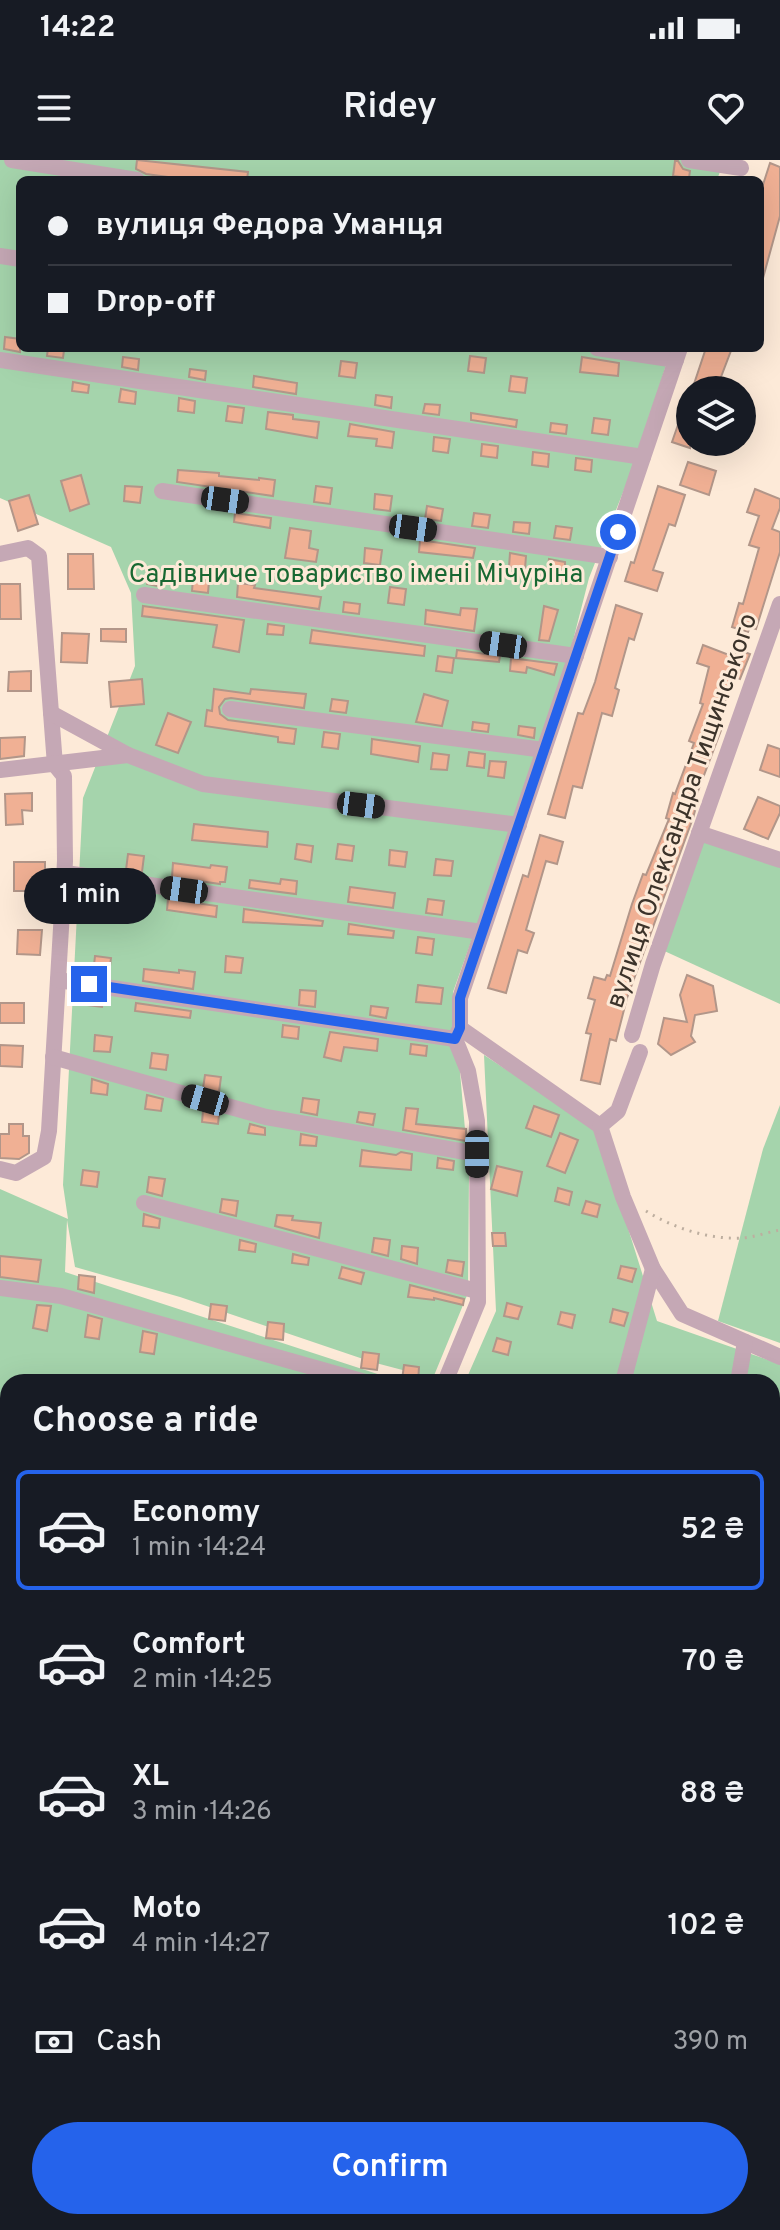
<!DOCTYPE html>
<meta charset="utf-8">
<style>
body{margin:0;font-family:Overpass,sans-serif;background:#242831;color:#f1f3f6;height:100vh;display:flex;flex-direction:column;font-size:30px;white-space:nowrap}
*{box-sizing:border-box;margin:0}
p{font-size:26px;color:#9ea1a6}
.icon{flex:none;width:44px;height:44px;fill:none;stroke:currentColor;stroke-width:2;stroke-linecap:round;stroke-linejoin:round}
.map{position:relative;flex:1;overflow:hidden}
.sheet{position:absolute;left:0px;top:1214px;width:780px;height:856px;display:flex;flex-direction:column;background:#171b24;border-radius:24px 24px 0 0;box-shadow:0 8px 32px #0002}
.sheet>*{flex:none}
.top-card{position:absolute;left:16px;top:16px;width:748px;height:176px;border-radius:12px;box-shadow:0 8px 32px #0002;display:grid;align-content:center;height:176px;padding:0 32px;background:#171b24}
.controls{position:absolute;left:676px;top:216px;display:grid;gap:16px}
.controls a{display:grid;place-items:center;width:80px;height:80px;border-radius:50%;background:#171b24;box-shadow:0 8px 32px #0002;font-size:40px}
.end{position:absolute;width:36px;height:36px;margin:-18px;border:10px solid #2563eb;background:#fff;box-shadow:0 0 0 4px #fff}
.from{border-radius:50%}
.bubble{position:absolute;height:56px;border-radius:28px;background:#171b24;box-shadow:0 8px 32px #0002;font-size:26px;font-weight:600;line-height:56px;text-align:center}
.car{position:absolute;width:24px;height:48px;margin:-24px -12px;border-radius:10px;box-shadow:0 0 6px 2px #0007;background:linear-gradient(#222 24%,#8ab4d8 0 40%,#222 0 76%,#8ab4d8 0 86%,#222 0)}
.top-card b{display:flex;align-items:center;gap:28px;height:76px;font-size:30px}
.top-card b+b{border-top:2px solid #363941}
.top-card i{width:20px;height:20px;background:#f1f3f6}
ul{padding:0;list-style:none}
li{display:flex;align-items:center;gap:24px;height:120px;margin:0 16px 12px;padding:0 16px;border:4px solid transparent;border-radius:12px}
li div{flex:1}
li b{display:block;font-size:30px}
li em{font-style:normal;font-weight:600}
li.selected{border-color:#2563eb}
li>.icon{width:72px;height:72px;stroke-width:1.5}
h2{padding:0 32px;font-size:36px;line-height:96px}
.pay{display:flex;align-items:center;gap:20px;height:88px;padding:0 32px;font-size:30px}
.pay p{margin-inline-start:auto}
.button{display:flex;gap:16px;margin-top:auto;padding:16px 32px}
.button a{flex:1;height:92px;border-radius:48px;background:#2563eb;color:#fff;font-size:32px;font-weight:600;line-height:92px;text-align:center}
.status{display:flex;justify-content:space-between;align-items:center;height:56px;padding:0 40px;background:#171b24;direction:ltr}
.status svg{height:22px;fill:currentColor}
header{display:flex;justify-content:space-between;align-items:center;height:104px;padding:0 32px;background:#171b24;font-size:36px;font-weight:600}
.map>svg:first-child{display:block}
</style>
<div class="status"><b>14:22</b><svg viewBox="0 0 49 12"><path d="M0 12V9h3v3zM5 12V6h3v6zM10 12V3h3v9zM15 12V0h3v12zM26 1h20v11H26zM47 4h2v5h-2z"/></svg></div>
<header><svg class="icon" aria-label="menu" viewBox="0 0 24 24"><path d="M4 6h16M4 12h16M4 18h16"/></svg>Ridey<svg class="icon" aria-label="heart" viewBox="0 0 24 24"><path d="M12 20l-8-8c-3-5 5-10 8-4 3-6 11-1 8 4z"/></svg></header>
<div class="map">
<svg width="780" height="2070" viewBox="0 0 780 2070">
<rect width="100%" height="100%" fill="#fdead8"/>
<g fill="#a5d4ac">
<path d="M0,0H724L717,20H20V188H671L643,282L589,418L558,539L453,832L469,1015L468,1133L433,1218L372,1202L180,1137L75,1107L67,1060L65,1112L402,1222H8V1903L0,1904V1029L68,1059L63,1025L83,638L135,506L131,433L111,387L0,338Z"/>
<path d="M702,676L780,702V844L660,789Z"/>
<path d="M484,895L597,969L657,1161L780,1204V1752L772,1761V1222H465L496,1151Z"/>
<path d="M780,945V1183L718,1161L763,989Z"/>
<path d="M780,1786V2070H89L92,2062H772V1793Z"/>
<path d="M0,1927H8V2062H71L67,2070H0Z"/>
</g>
<path fill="#c4d6f8" d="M8,1973V2054L0,2052V1974Z"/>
<g fill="#f0b094" stroke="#b29689" stroke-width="2">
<path d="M137,0L248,12L247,20H190L146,14L136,9Z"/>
<path d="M675,1H678L683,9L690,11L689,18L673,16Z"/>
<path d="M770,3L780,7V56L763,118H760V34Z"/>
<path d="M5,177L20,179V192L4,189Z"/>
<path d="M48,188L64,190L63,198L47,196Z"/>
<path d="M706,188H732L716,230H692Z"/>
<path d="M470,196L486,198L484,213L468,211Z"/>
<path d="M123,197L139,199L138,210L122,207Z"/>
<path d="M582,197L619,203L618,216L580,212Z"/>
<path d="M341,201L357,203L355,218L339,216Z"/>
<path d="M190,209L206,211L205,220L189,217Z"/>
<path d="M254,216L297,223L296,234L253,227Z"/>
<path d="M511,216L527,218L525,233L509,231Z"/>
<path d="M73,222L89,225L88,233L72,231Z"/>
<path d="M121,229L136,232L135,244L119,242Z"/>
<path d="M376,235L392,237L391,248L375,245Z"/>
<path d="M179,238L195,241L194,253L178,251Z"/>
<path d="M425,244L440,245L439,255L423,253Z"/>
<path d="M228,246L244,248L242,263L226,261Z"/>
<path d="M268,252L293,255V259L319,262L317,278L266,269Z"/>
<path d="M471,253L517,260L516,267L471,260Z"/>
<path d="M594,258L610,260L608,275L592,273Z"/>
<path d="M680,259L690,263V288L672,282Z"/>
<path d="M551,263L567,265L566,274L550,272Z"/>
<path d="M350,264L394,272L392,288L376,286L377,279L348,276Z"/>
<path d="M434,277L450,279L448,293L433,291Z"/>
<path d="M482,284L498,286L497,298L481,296Z"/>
<path d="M533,292L549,294L548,307L532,305Z"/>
<path d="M576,298L592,300L591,312L575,310Z"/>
<path d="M688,302L716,311L709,335L680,325Z"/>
<path d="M178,310L219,313V316L259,320V318L275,320L273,336L177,322Z"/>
<path d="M81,315L89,344L70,351L61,321Z"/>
<path d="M125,326L142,327L140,343L124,341Z"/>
<path d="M316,326L332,328L330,344L314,342Z"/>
<path d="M658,326L685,335L675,366L669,364L653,410L663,413L657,431L625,421L631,402L634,403Z"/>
<path d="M755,329L780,339V348L772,369L780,372V392L756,469L750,467L748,472L732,467L739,443L743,444L759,388L749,385L759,356L747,352Z"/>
<path d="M375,334L392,336L390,351L374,349Z"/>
<path d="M29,335L38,364L18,371L9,341Z"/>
<path d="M427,346L443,349L441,361L425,359Z"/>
<path d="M235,353L271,358L270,368L234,362Z"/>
<path d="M474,353L490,355L488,368L472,366Z"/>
<path d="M514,362L530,363L529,374L513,372Z"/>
<path d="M556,366L572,368L570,380L554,378Z"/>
<path d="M290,368L311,371L309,388L318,390L316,402L285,398Z"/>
<path d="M420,380L475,388L473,398L419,392Z"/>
<path d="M365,388L382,390L380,405L364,403Z"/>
<path d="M510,393L526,396L525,409L509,407Z"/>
<path d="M68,394H93L94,429H68Z"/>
<path d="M549,399L565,402V409L548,408Z"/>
<path d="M148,410L165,412L163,427L147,424Z"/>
<path d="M193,419L209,421L208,433L192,431Z"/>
<path d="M238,423L255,425L254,428L321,437L319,449L237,437Z"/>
<path d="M0,424H20L21,459H0Z"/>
<path d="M390,427L406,429L404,445L388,443Z"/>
<path d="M344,442L360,444L359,454L343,452Z"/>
<path d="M616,445L642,454L634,480L629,478L615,528L619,530L612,556L602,553L582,628L573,626L565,658L548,654L578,553L583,554L595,522Z"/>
<path d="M143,446L244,460L239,492L213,487L217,465L142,456Z"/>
<path d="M544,446L558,450L549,481L539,480Z"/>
<path d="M461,448L477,449L474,471L425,464L426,450L460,455Z"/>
<path d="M268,464L284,466L283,475L267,474Z"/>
<path d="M101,469H126V482L101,481Z"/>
<path d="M312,470L425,486L424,496L310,483Z"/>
<path d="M62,473L89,474L87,503L61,502Z"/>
<path d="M703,485L734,497L737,489L750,494L740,519L732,516L719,564L723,565L695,639L698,640L693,658L627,838L616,881L610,879L600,924L581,920L591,874L586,873L595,840L588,838L594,817L605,820L607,815L610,816L632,744L643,714L646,715L669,659L666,658L673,633L675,634L694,583L689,581L703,544L700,543L709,507L697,503Z"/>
<path d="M457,490L500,496L499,502L456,498Z"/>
<path d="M438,496L454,498L452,513L436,511Z"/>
<path d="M511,498L557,504L554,515L527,507L526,513L510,511Z"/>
<path d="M31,511V531H8L9,512Z"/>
<path d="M142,519L144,544L111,547L109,522Z"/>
<path d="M214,529L250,534L251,529L306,534L304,548L231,538L225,539L219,547L220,554L228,560L296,569L294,584L278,582V577L205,566L207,550L212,551Z"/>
<path d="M424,534L448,541L442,566L416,562Z"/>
<path d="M332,539L348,541L346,553L330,551Z"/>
<path d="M168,553L191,562L178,593L156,585Z"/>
<path d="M473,562L489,564L488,572L472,570Z"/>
<path d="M519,566L535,568L534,578L518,575Z"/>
<path d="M324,572L340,574L338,589L322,587Z"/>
<path d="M25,577L24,596L0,599V578Z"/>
<path d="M372,579L420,586L418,602L371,594Z"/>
<path d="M768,585L780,589V617L760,610Z"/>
<path d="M469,592L485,594L484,608L467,606Z"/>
<path d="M433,593L449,595L447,610L431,609Z"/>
<path d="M490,601L506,602L504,618L488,616Z"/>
<path d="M32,633V651L22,650L23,664L6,665L5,634Z"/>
<path d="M758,637L780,646V653L768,679L744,669Z"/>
<path d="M194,664L268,672L267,687L192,680Z"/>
<path d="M540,675L563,682L557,704L546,701L526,770L534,773L527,793L518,790L506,833L488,828L523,715L528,717Z"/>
<path d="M297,684L313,686L311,702L295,699Z"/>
<path d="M338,684L354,686L352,701L336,699Z"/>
<path d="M390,690L407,692L405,707L389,705Z"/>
<path d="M128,694L144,696L142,712L126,710Z"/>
<path d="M436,699L453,701L451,716L434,715Z"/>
<rect x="14" y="702" width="31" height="29"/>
<path d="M173,703L210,708L211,705L227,707L225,722H220V724L172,717Z"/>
<path d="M281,719L297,721L296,734L249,728L250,720L280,724Z"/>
<path d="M350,727L395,733L393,748L348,742Z"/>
<path d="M106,730L122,732L121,741L105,739Z"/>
<path d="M168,739L217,746L216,757L167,750Z"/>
<path d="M428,739L444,741L442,755L426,753Z"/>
<path d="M244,749L323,761L322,766L243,762Z"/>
<path d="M349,764L394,771L393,778L348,774Z"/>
<path d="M18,770H42L40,795L17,794Z"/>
<path d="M418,777L434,779L432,795L416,793Z"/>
<path d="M95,796L111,798L109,814L106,816L93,814Z"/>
<path d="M226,796L243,798L241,813L225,812Z"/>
<path d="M144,809L179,813V810L195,812L193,829L143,821Z"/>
<path d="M687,815L713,826L717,851L695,855L691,876L695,882L671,895L658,884L664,858L687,862L680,835Z"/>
<path d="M418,825L443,828L441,844L416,842Z"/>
<path d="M300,830L316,831L315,847L299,845Z"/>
<path d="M87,835L103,838L102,847L86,845Z"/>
<rect x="0" y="843" width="24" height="20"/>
<path d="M136,843L191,851L190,858L135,851Z"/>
<path d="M371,846L388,848L386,858L370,855Z"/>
<path d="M283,865L299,867L298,879L282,877Z"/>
<path d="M330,872L378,879L377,891L344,887L341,901L324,897Z"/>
<path d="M95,875L112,877L110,892L94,891Z"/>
<path d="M411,884L427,886L426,896L410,894Z"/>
<path d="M0,885L23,886L22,907L0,906Z"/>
<path d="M152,893L168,895L166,910L150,908Z"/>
<path d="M205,915L221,917L219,932L203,928Z"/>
<path d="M92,919L108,924L107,935L91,933Z"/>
<path d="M147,935L163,939L161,951L145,949Z"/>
<path d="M303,938L319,940L317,955L301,952Z"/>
<path d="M534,946L559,955L551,977L526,968Z"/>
<path d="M406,948L418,949L416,964L466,969V981L403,970Z"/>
<path d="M203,951L219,955L218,964L202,962Z"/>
<path d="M359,952L375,954L373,965L357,962Z"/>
<path d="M9,964H23V976H29V993L19,999L0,998V974H9Z"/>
<path d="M250,964L265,968V975L248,973Z"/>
<path d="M560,973L578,980L565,1013L547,1006Z"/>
<path d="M301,974L317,977L316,986L300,985Z"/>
<path d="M362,990L396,995L401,992L412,994L411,1010L360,1006Z"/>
<path d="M438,998L454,1001L453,1010L437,1008Z"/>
<path d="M497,1006L522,1012L517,1036L491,1029Z"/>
<path d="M83,1010L99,1012L97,1027L81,1025Z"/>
<path d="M149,1017L165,1019L162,1036L147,1032Z"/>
<path d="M558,1028L572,1032L569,1045L555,1041Z"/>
<path d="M222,1039L238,1041L236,1056L220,1052Z"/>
<path d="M586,1041L600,1045L597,1057L582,1053Z"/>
<path d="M144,1054L160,1059L159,1068L143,1066Z"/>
<path d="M277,1055L293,1056L292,1060L321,1063L319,1078L275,1066Z"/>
<path d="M492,1073H505L506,1086H493Z"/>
<path d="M374,1078L390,1080L388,1096L372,1092Z"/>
<path d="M240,1080L256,1084L255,1092L239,1090Z"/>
<path d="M402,1086L418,1088L417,1104L401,1099Z"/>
<path d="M293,1094L309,1098L308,1105L292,1103Z"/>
<path d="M0,1096L41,1100L38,1122L0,1117Z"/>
<path d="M448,1100L464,1102L462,1116L446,1112Z"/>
<path d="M621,1106L636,1109L632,1122L618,1118Z"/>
<path d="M342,1107L364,1113L361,1124L339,1118Z"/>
<path d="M79,1115L95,1117L94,1133L78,1129Z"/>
<path d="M410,1125L464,1139L463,1145L434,1138V1140L408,1137Z"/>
<path d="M507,1143L522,1147L518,1159L504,1156Z"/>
<path d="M211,1144L227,1146L225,1161L209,1159Z"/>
<path d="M37,1145L51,1146L47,1171L33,1168Z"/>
<path d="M613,1149L628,1153L624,1166L610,1162Z"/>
<path d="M561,1152L575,1155L572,1168L558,1164Z"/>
<path d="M88,1155L102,1159L99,1179L85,1177Z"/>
<path d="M268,1162L284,1164L283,1180L266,1178Z"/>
<path d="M143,1171L157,1174L154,1194L140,1192Z"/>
<path d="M497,1178L511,1182L508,1195L493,1191Z"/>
<path d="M363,1192L379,1194L377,1210L361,1208Z"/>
<path d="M404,1205L419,1207L418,1222L402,1220Z"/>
</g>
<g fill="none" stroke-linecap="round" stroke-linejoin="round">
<path stroke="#bdae9f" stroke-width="3" stroke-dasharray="2 6" stroke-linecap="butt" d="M646,1051C673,1068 710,1080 743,1078C755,1077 768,1072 780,1070"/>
<g stroke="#c5a8b5" stroke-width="16">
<path d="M12,0L137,20"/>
<path d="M689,0L741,8"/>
<path d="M0,96L20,99"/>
<path d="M597,188L676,200"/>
<path d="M0,200L643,297"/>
<path d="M162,331L610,397"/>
<path d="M0,394L28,388L39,396L55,605L64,616L65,701L49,971L44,997L16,1013L0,1009"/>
<path d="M144,435L576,496"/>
<path d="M230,549L544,590"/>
<path d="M51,553L128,595"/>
<path d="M0,610L128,595L203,624L519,665"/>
<path d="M699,673L780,700"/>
<path d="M65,713L482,772"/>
<path d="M58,820L455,879"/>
<path d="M460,868L600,966L623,1037L653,1109L682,1154L780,1197"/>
<path d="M632,875L653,804L780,444"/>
<path d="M53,897L266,957L477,994"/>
<path d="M600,966L618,951L640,892"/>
<path d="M144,1043L477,1131"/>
<path d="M0,1128L61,1136L365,1222"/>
<path d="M445,1222L478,1142L477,961L468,911L455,879L460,868V838L680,188"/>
<path d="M623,1222L653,1109"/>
<path d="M738,1222L745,1182"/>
<path d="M0,1271L8,1273"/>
<path d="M0,1403L8,1405"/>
<path d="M0,1532L8,1534"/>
<path d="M772,1565L780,1566"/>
<path d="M772,1605L780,1596"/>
<path d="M0,1660L8,1663"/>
<path d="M0,1724L8,1723"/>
<path d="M772,1771L780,1757"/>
<path d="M0,1848L8,1847"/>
<path d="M0,1894L8,1893"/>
<path d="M772,1946L780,1949"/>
<path d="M685,2062L698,2070"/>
<path d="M84,2070L86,2062"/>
<path d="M468,2070L488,2062"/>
</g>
</g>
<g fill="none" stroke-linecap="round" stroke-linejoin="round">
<path stroke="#2563eb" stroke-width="10" d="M89,824L455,879L460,868V838L618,372"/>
</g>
<g text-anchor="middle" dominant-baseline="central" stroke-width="6" stroke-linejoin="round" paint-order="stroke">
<g font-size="26" fill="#186832" stroke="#fdead8">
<text x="356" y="415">Садівниче товариство імені Мічуріна</text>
</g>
<g font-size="26" fill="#3c332a" stroke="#fdead8">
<text transform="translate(683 651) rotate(-71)">вулиця Олександра Тищинського</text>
</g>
</g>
</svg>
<div class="controls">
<a><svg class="icon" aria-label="layers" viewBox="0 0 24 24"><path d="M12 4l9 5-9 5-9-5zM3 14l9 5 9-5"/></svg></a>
</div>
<i class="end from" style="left:618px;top:372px"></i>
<i class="end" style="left:89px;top:824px"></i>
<div class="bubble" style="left:24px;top:708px;width:132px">1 min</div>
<i class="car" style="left:225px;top:340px;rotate:98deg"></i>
<i class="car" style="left:413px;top:368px;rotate:98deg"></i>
<i class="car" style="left:503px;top:485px;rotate:278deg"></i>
<i class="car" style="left:361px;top:645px;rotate:97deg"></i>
<i class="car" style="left:184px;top:730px;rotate:278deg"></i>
<i class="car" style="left:205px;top:940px;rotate:286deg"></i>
<i class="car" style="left:477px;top:994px;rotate:180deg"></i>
<div class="top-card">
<b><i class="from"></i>вулиця Федора Уманця</b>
<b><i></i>Drop-off</b>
</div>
<section class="sheet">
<h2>Choose a ride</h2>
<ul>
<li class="selected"><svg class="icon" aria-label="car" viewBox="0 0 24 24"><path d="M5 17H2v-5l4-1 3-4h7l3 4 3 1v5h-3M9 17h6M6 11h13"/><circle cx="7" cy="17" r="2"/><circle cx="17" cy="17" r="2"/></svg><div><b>Economy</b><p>1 min · 14:24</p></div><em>52 ₴</em></li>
<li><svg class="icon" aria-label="car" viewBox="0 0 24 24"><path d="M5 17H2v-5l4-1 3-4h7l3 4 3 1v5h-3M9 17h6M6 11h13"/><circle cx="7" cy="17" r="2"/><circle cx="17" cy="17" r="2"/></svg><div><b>Comfort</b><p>2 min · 14:25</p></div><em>70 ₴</em></li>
<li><svg class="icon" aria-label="car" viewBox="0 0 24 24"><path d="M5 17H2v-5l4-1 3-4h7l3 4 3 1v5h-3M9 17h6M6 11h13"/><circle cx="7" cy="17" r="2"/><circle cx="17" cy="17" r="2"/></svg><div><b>XL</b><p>3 min · 14:26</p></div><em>88 ₴</em></li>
<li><svg class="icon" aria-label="car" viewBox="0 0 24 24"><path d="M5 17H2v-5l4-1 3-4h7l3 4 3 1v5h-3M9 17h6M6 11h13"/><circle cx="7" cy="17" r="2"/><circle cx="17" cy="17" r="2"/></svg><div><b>Moto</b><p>4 min · 14:27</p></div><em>102 ₴</em></li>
</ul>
<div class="pay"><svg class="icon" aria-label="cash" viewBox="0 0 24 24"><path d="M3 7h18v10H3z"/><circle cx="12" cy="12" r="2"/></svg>Cash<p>390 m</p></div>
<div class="button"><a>Confirm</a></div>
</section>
</div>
